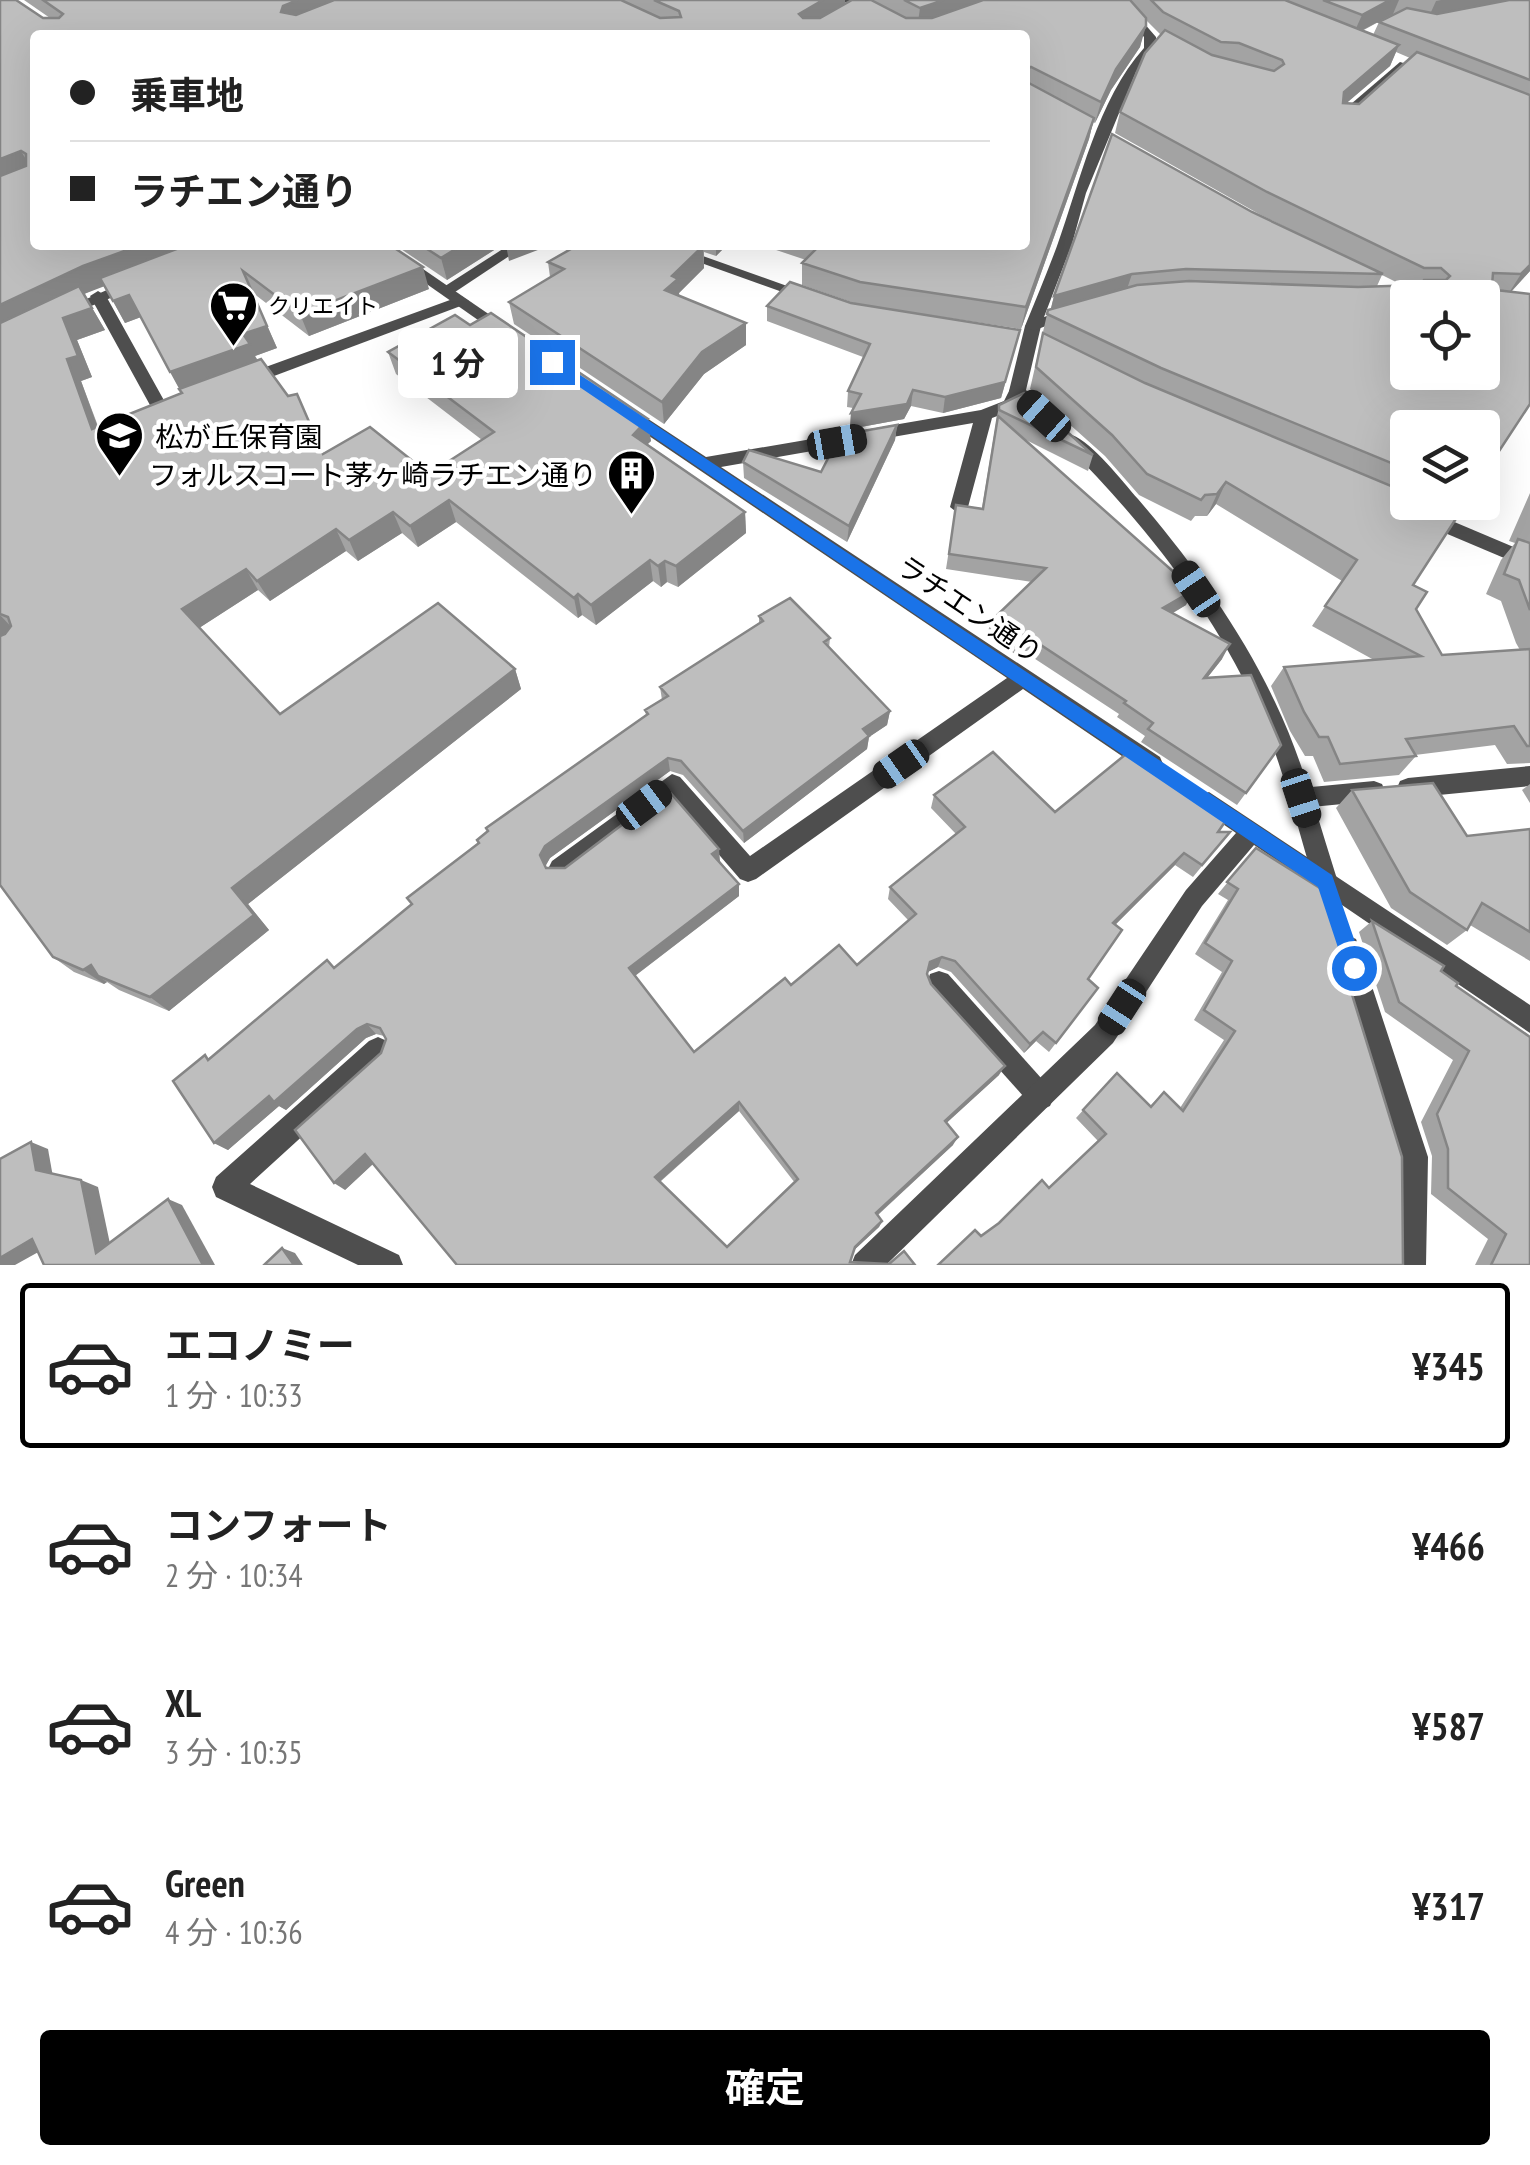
<!DOCTYPE html>
<html lang="ja">
<meta charset="utf-8">
<style>
body{margin:0;font-family:"PT Sans Narrow","Noto Sans JP",sans-serif;background:#f6f6f6;color:#222;height:100vh;display:flex;flex-direction:column;font-size:38px;white-space:nowrap}
*{box-sizing:border-box;margin:0}
p{font-size:32px;color:#767676}
.icon{flex:none;width:55px;height:55px;fill:none;stroke:currentColor;stroke-width:2;stroke-linecap:round;stroke-linejoin:round}
.map{position:relative;height:1265px;overflow:hidden}
.drawer{display:flex;flex-direction:column;background:#fff;flex:1}
.drawer>*{flex:none}
.guide{position:absolute;left:30px;top:30px;width:1000px;height:220px;border-radius:10px;box-shadow:0 10px 40px #0002;display:grid;align-content:center;height:220px;padding:0 40px;background:#fff}
.buttons{position:absolute;left:1390px;top:280px;display:grid;gap:20px}
.buttons a{display:grid;place-items:center;width:110px;height:110px;border-radius:10px;background:#fff;box-shadow:0 10px 40px #0002;font-size:50px}
.end{position:absolute;width:45px;height:45px;margin:-22px;border:12px solid #1a73e8;background:#fff;box-shadow:0 0 0 5px #fff}
.from{border-radius:50%}
.bubble{position:absolute;height:70px;border-radius:10px;background:#fff;box-shadow:0 10px 40px #0002;font-size:32px;font-weight:700;line-height:70px;text-align:center}
.car{position:absolute;width:30px;height:60px;margin:-30px -15px;border-radius:12px;box-shadow:0 0 8px 2px #0007;background:linear-gradient(#222 24%,#8ab4d8 0 40%,#222 0 76%,#8ab4d8 0 86%,#222 0)}
.guide b{display:flex;align-items:center;gap:35px;height:95px;font-size:38px}
.guide b+b{border-top:2px solid #e0e0e0}
.guide i{width:25px;height:25px;background:#222}
ul{padding:18px 0 0;list-style:none}
li{display:flex;align-items:center;gap:30px;height:165px;margin:0 20px 15px;padding:0 20px;border:5px solid transparent;border-radius:10px}
li div{flex:1}
li b{display:block;font-size:38px}
li em{font-style:normal;font-weight:700}
li.selected{border-color:#000}
li>.icon{width:90px;height:90px;stroke-width:1.5}
.primary-button{display:flex;gap:20px;margin-top:auto;padding:20px 40px}
.primary-button a{flex:1;height:115px;border-radius:10px;background:#000;color:#fff;font-size:40px;font-weight:700;line-height:115px;text-align:center}
.map>svg:first-child{display:block}
</style>
<div class="map">
<svg width="1530" height="1265" viewBox="0 0 1530 1265">
<rect width="100%" height="100%" fill="#fff"/>
<g fill="none" stroke-linecap="round" stroke-linejoin="round">
<g fill="#4e4e4e" fill-rule="evenodd">
<path d="M1400,62L1410,65L1347,122H1337V116Z"/>
<path d="M509,245H526L452,294H442V288Z"/>
<path d="M651,245H672L815,296L812,299H802Z"/>
<path d="M98,291L106,296L166,404L184,402V410L162,418L156,416L90,296Z"/>
<path d="M461,296L469,301L466,304L253,384L247,385L239,380L241,376Z"/>
<path d="M1033,321L1041,326L1026,390L1040,405L1032,411L1026,409L1009,391L1025,326Z"/>
<path d="M1072,435C1093,443 1122,481 1138,499C1191,561 1240,628 1275,702C1304,762 1320,828 1341,891L1337,899L1329,902L1321,899L1317,891C1297,828 1283,763 1255,703C1210,606 1141,520 1066,445L1063,441L1066,437Z"/>
<path d="M1347,935L1356,939L1359,947L1428,1157L1426,1265H1398L1400,1157L1335,947L1338,939Z"/>
<path d="M939,971L948,974L1050,1088L1054,1097L1050,1106L1041,1110L1032,1106L930,992L927,983L930,974Z"/>
</g>
<g fill="#4e4e4e" fill-rule="evenodd">
<path d="M841,0H856L921,35H906Z"/>
<path d="M1112,0H1124L1156,37V49L1136,72L1086,193L1072,244L1044,317L1071,308L1079,313L1033,331L1025,326C1036,299 1047,273 1057,246C1080,182 1098,99 1144,48V37Z"/>
<path d="M371,245H388L512,330L510,334H498Z"/>
<path d="M132,279L137,281V287L72,314L67,316L59,311Z"/>
<path d="M1017,385L1025,391L1016,409L992,418L968,507L959,514L950,507L973,423L721,467L1160,757L1163,764L1160,771L1152,774L1144,771L1023,689L756,879L748,882L740,879L670,798L568,877L560,880L552,877L548,869L552,861L672,774L680,777L750,856L1007,678L621,417V409H633L706,457L981,410L1004,401L1011,387Z"/>
<path d="M1426,510L1530,554V569L1419,522L1417,517L1419,512Z"/>
<path d="M1530,766V786L1408,798L1400,795L1397,788L1400,781L1408,778Z"/>
<path d="M1374,781L1382,784L1385,791L1382,798L1374,801L1301,808L1293,805L1290,798L1293,791L1301,788Z"/>
<path d="M1209,792L1530,1005V1033L1254,845L1202,906L1113,1043L886,1265H851L855,1255L1095,1025L1186,890L1236,833L1201,809L1198,802L1201,795Z"/>
<path d="M378,1037L387,1041L391,1050L387,1059L250,1184L399,1255L403,1265H358L216,1197L212,1187L216,1177L369,1041Z"/>
</g>
</g>
<g fill="#a3a3a3" fill-rule="evenodd">
<path d="M0,0L43,18H50L24,0H845V4L852,0H1530V271L1512,291L1408,428V502H1466L1413,585L1416,609L1442,655L1520,650L1516,643L1501,601L1486,594L1501,560L1515,543L1509,541L1530,493V763L1507,764L1495,745L1415,755L1416,756L1399,775L1324,782L1313,756H1305L1290,731L1271,686L1284,667L1374,660L1312,626L1342,581L1216,504L1207,516H1195L1191,521L1139,495L1105,456L1030,389L1048,310L1051,309L1054,296L1252,212L1311,240L1259,214L1115,133L1120,112L1161,35L1146,20L1140,47L1111,90L1095,123L1093,122L1089,139L1021,329L876,307L1016,346L1001,398L943,413L911,406L904,419L850,429L851,413L853,408L847,407L848,391L863,357L767,321V306L857,304L802,285V263L806,260L761,245H1025V35L35,245L429,289L309,336L253,293L277,348L255,356L324,454L429,474L482,440L396,374L388,352L470,325L651,441L647,444L745,512L746,533L678,587L667,582L661,587L653,581L596,625L582,615L578,618L456,522L418,547L402,533L358,561L346,551L270,601L258,590L199,628L280,714L515,669L521,689L248,904L269,930L169,1011L119,990L107,982L104,984L74,972L53,957L0,885ZM1393,14L1379,22L1373,35L1362,31ZM1396,52L1410,58L1359,104L1346,103L1390,66ZM1382,275L1402,285L1377,286ZM104,285L125,323L141,317L182,393L98,426L81,381L92,377L77,340L105,330L84,294Z"/>
<path d="M395,245H502L447,280Z"/>
<path d="M578,245H727L716,256L704,252V268L679,293V296L746,323V345L704,374L664,424L514,324L509,302L550,277L548,262Z"/>
<path d="M999,405L1093,455L1088,471L1026,440L1186,605L1173,613L1222,659L1207,678L1281,745L1237,805L1141,742L1145,736L1117,717L1119,714L1023,651L1018,656L987,635L991,621L1032,582L946,569L956,505L982,508Z"/>
<path d="M897,425L895,440L847,542L744,478L743,462L821,472Z"/>
<path d="M759,616L830,638L829,648L890,711L887,725L869,737L867,749L744,843L683,775L670,771L550,858L545,866L546,868H565L720,861L739,884V896L635,976L694,1052L791,985L857,965L908,920L888,899L890,887L956,834L931,808L934,795L1055,812L1218,832H1230L1193,877L1175,865L1115,925L1088,979L1098,988L1049,1052L1036,1041L1024,1053L951,972L938,967L927,972L931,984L999,1075L946,1123L953,1145L878,1215L882,1221L879,1227L853,1251L850,1262L915,1265H457L373,1164L345,1190L381,1053L386,1039L384,1036L376,1034L366,1038L286,1110L279,1106L228,1150L214,1143L209,1058L334,968L646,715L645,710L662,700L660,687L759,623ZM739,1111L795,1183L727,1247L660,1182Z"/>
<path d="M1530,784V803L1522,790Z"/>
<path d="M1352,790L1467,836L1530,829V961L1470,925L1467,930L1447,945L1391,908L1336,808Z"/>
<path d="M1256,848L1355,971L1347,978L1403,1265L981,1236L1049,1188L1098,1141L1076,1118L1117,1073L1150,1106L1164,1092L1180,1108L1224,1040L1194,1020L1222,972L1195,954L1228,900L1218,894Z"/>
<path d="M1372,921L1441,971L1456,986L1530,1265H1475L1488,1239L1431,1194L1432,1156L1421,1122L1453,1060L1385,1012L1359,932Z"/>
</g>
<g fill="#858585">
<path d="M298,0H354L290,27L281,12L283,6Z"/>
<path d="M823,0H845V7L798,34L799,14Z"/>
<path d="M944,0H997L917,29L920,8Z"/>
<path d="M1390,0H1399L1393,14L1353,35L1362,15Z"/>
<path d="M1441,0H1530L1427,21L1436,1Z"/>
<path d="M1146,26L1140,47L1111,90L1095,123L1101,102L1116,69Z"/>
<path d="M1399,45L1390,66L1335,113L1344,92Z"/>
<path d="M1094,118L1089,139L1021,329L1026,307Z"/>
<path d="M21,151L34,173L0,186V159Z"/>
<path d="M141,245H212L84,294L105,330L77,340L92,377L81,381L106,450L0,334V305L83,266Z"/>
<path d="M462,245H502L447,280L441,258Z"/>
<path d="M506,245H551L509,261Z"/>
<path d="M716,245H727L716,256Z"/>
<path d="M703,246L704,268L679,293L680,301L665,290L672,276Z"/>
<path d="M1530,265V271L1507,296L1521,274Z"/>
<path d="M423,267L429,289L309,336L300,314Z"/>
<path d="M243,271L277,348L255,356L260,366L182,394L170,372L243,334Z"/>
<path d="M1132,274L1127,289L1050,312L1054,296Z"/>
<path d="M129,295L141,317L125,323L113,301Z"/>
<path d="M746,323V345L704,374L664,424L662,402L702,352Z"/>
<path d="M1020,330L1001,398L943,413L945,397Z"/>
<path d="M913,390L911,406L904,419L850,429L851,413Z"/>
<path d="M648,419L651,441L636,456L633,435Z"/>
<path d="M897,425L895,440L847,542L849,526Z"/>
<path d="M1226,482L1216,504L1207,516L1217,494Z"/>
<path d="M449,500L456,522L418,547L410,526Z"/>
<path d="M393,512L402,533L358,561L349,540Z"/>
<path d="M745,512L746,533L678,587L676,566Z"/>
<path d="M336,529L346,551L270,601L257,581Z"/>
<path d="M650,560L653,581L596,625L591,605Z"/>
<path d="M665,561L667,582L661,587L658,566Z"/>
<path d="M246,569L258,590L196,630L182,609Z"/>
<path d="M1194,590L1186,605L1157,622L1163,608Z"/>
<path d="M578,594L582,615L578,618L574,598Z"/>
<path d="M0,615L17,633L0,639Z"/>
<path d="M1027,636L1023,651L1018,656L1023,641Z"/>
<path d="M1230,644L1222,659L1196,692L1204,678Z"/>
<path d="M515,669L521,689L248,904L269,930L169,1011L150,997L232,888Z"/>
<path d="M890,711L887,725L869,737L867,749L744,843L743,831L863,729Z"/>
<path d="M668,758L670,771L550,858L545,867L540,855L545,846Z"/>
<path d="M719,849L720,861L713,866L712,854Z"/>
<path d="M1184,853L1175,865L1106,934L1113,923Z"/>
<path d="M739,884V896L632,978L629,968Z"/>
<path d="M942,957L938,967L926,973L930,962Z"/>
<path d="M91,965L98,976L107,982L104,984L83,970Z"/>
<path d="M367,1024L376,1034L366,1038L286,1110L279,1106L228,1150L214,1143L269,1096L357,1029Z"/>
<path d="M1043,1032L1036,1041L1024,1053L1030,1044Z"/>
<path d="M1005,1066L999,1075L940,1129L945,1121Z"/>
<path d="M739,1102V1111L658,1183L655,1177Z"/>
<path d="M958,1137L953,1145L873,1219L876,1213Z"/>
<path d="M31,1142L48,1149L53,1177L36,1170Z"/>
<path d="M365,1154L375,1162L345,1190L334,1183Z"/>
<path d="M81,1180L98,1187L113,1258L96,1253Z"/>
<path d="M168,1199L182,1205L215,1265H203Z"/>
<path d="M882,1221L879,1227L852,1252L855,1247Z"/>
<path d="M32,1239L51,1245L15,1265H0V1258Z"/>
<path d="M282,1248L295,1253L303,1265H294Z"/>
</g>
<g fill="#bebebe" stroke="#858585" stroke-width="2.5" fill-rule="evenodd">
<path d="M0,0H16L43,18H59L63,14L43,0H298L283,6L281,12L296,15L334,0H621L660,18L681,17L679,11L654,0H823L799,14L803,18H820L852,0H871L906,18H932L983,0H1130L1146,18V26L1116,69L1101,102L1031,67L1025,70L1027,82L1094,118L1026,307L860,282L802,263L820,245H1025V35H35V245H141L83,266L0,305V176L26,166V154L21,151L0,159Z"/>
<path d="M904,0H944L920,8Z"/>
<path d="M1151,0H1285L1399,45L1344,92L1343,103L1359,104L1417,52L1530,95V265L1521,274L1493,273L1492,286L1496,290L1530,294V404L1482,477V428H1408V470L1161,368L1047,314L1048,310L1137,285L1189,281L1358,287L1420,285L1424,280H1446L1450,276L1441,268H1424L1267,192L1120,112L1145,53L1165,30L1212,55L1274,71L1284,64L1282,60L1239,43L1221,42L1163,12ZM1408,298H1482V372H1408Z"/>
<path d="M1323,0H1390L1362,15Z"/>
<path d="M1509,0H1530V80L1379,22L1407,8L1437,14Z"/>
<path d="M1112,134L1252,212L1383,274L1186,269L1132,274L1054,296Z"/>
<path d="M187,245H390L423,267L300,314L243,271L267,326L243,334L250,344L170,372L129,295L113,301L100,278Z"/>
<path d="M421,245H462L441,258Z"/>
<path d="M578,245L703,246L672,276L678,279L665,290L746,323L702,352L662,402L509,302L564,269L548,262Z"/>
<path d="M790,282L851,303L1020,330L1005,382L945,397L913,390L907,404L851,413L861,394L848,391L870,344L767,306Z"/>
<path d="M79,286L92,308L63,318L78,356L67,359L92,429L182,393L179,389L261,359L288,396L297,394L323,454L370,427L429,474L494,432L388,352L455,315L470,325L491,313L648,419L633,435L745,512L676,566L665,561L658,566L650,560L591,605L578,594L574,598L449,500L410,526L393,512L349,540L336,529L257,581L246,569L182,609L280,714L438,603L515,669L232,888L254,915L150,997L98,976L91,965L83,970L53,957L0,885V636L5,634L11,626L8,617L0,614V323Z"/>
<path d="M1043,333L1145,383L1408,493V502H1430L1459,514L1413,585L1427,592L1416,609L1442,655L1530,649V746H1527L1514,726L1406,739L1416,756L1340,764L1328,737H1319L1304,712L1284,667L1421,656L1325,606L1357,560L1226,482L1217,494L1205,495L1201,500L1147,474L1112,435L1036,367Z"/>
<path d="M1024,393L1093,455L999,410V405Z"/>
<path d="M998,416L1194,590L1163,608L1230,644L1204,678L1251,675L1281,745L1246,793L1148,729L1153,723L1124,703L1126,701L1027,636L1023,641L991,621L1046,568L949,554L956,505L983,509Z"/>
<path d="M897,425L849,526L743,462L749,450L821,472L840,435Z"/>
<path d="M1518,539L1530,543V610L1519,580L1504,574Z"/>
<path d="M790,598L830,638L824,642L890,711L863,729L869,736L743,831L681,761L668,758L545,846L540,855L546,868H565L668,790L719,849L712,854L739,884L629,968L694,1052L785,978L791,985L839,945L857,965L916,914L890,887L965,827L934,795L993,752L1055,812L1131,750L1229,816L1218,832H1230L1202,865L1184,853L1113,923L1122,930L1088,979L1098,988L1056,1043L1043,1032L1030,1044L955,961L942,957L930,962L927,974L931,984L1005,1066L945,1121L958,1137L876,1213L882,1221L855,1247L850,1262L889,1264L904,1251L915,1265H457L365,1154L334,1183L295,1130L381,1053L386,1039L380,1028L367,1024L357,1029L274,1102L269,1096L214,1143L173,1081L205,1055L208,1060L327,960L334,968L412,904L407,898L479,843L477,840L488,831L486,828L648,714L645,710L668,696L660,687L763,621L759,616ZM739,1102L798,1179L727,1247L655,1177Z"/>
<path d="M1433,783L1467,836L1530,829V932L1482,903L1467,930L1410,892L1352,790Z"/>
<path d="M1256,848L1331,895L1355,971L1342,962L1402,1157L1403,1265H938L975,1230L981,1236L999,1223L1042,1180L1049,1188L1106,1134L1083,1110L1117,1073L1151,1107L1164,1092L1183,1111L1235,1031L1204,1010L1232,961L1205,943L1238,889L1227,882Z"/>
<path d="M1372,921L1444,966L1441,971L1458,983L1456,986L1530,1037V1265H1491L1506,1234L1448,1188V1149L1437,1114L1469,1051L1399,1002Z"/>
<path d="M31,1142L36,1170L81,1180L96,1253L168,1199L203,1265H44L32,1239L0,1258V1159Z"/>
<path d="M282,1248L294,1265H264Z"/>
</g>
<path fill="#1a73e8" d="M547,359H556L1332,875L1364,968L1361,975H1347L1318,887L547,365Z"/>
<defs>
<symbol id="supermarket-pin" viewBox="-11 -11 22 30"><path d="M0 17L-7.5 6A9.5 9.5 0 1 1 7.5 6Z" fill="#000" stroke="#fff"/><path d="M-6-5.5h2.5l.6 2H6L4.5 2H-2.5L-4.4-4H-6ZM-1.5 3.2a1.3 1.3 0 1 0 .1 0ZM3 3.2a1.3 1.3 0 1 0 .1 0Z" fill="#fff"/></symbol>
<symbol id="school-pin" viewBox="-11 -11 22 30"><path d="M0 17L-7.5 6A9.5 9.5 0 1 1 7.5 6Z" fill="#000" stroke="#fff"/><path d="M0-5L7-2L0 1L-7-2ZM-4 1L0 2.5L4 1V4Q0 6-4 4Z" fill="#fff"/></symbol>
<symbol id="building-pin" viewBox="-11 -11 22 30"><path d="M0 17L-7.5 6A9.5 9.5 0 1 1 7.5 6Z" fill="#000" stroke="#fff"/><path d="M-4-6H4V6H1V3H-1V6H-4ZM-2.5-4.3h1.7v1.8h-1.7ZM.8-4.3h1.7v1.8H.8ZM-2.5-1h1.7V.8h-1.7ZM.8-1h1.7V.8H.8Z" fill="#fff"/></symbol>
</defs>
<g fill-rule="evenodd">
<use href="#supermarket-pin" x="206" y="278" width="55" height="75"/>
<use href="#school-pin" x="92" y="408" width="55" height="75"/>
<use href="#building-pin" x="604" y="446" width="55" height="75"/>
</g>
<g text-anchor="middle" dominant-baseline="central" stroke-width="9" stroke-linejoin="round" paint-order="stroke">
<g font-size="22" fill="#000" stroke="#fff" text-anchor="start">
<text x="268" y="306">クリエイト</text>
</g>
<g font-size="28" fill="#000" stroke="#fff" text-anchor="start">
<text x="155" y="436">松が丘保育園</text>
<text x="597" y="474" text-anchor="end">フォルスコート茅ヶ崎ラチエン通り</text>
</g>
<g font-size="28" fill="#000" stroke="#fff">
<text transform="translate(970 609) rotate(34)">ラチエン通り</text>
</g>
</g>
</svg>
<div class="buttons">
<a><svg class="icon" aria-label="locate" viewBox="0 0 24 24"><circle cx="12" cy="12" r="6"/><path d="M12 2v4M12 18v4M2 12h4M18 12h4"/></svg></a>
<a><svg class="icon" aria-label="layers" viewBox="0 0 24 24"><path d="M12 4l9 5-9 5-9-5zM3 14l9 5 9-5"/></svg></a>
</div>
<i class="end from" style="left:1354px;top:968px"></i>
<i class="end" style="left:552px;top:362px"></i>
<div class="bubble" style="left:398px;top:328px;width:120px">1 分</div>
<i class="car" style="left:1044px;top:416px;rotate:312deg"></i>
<i class="car" style="left:837px;top:442px;rotate:80deg"></i>
<i class="car" style="left:1196px;top:589px;rotate:326deg"></i>
<i class="car" style="left:901px;top:764px;rotate:235deg"></i>
<i class="car" style="left:1301px;top:798px;rotate:162deg"></i>
<i class="car" style="left:644px;top:805px;rotate:53deg"></i>
<i class="car" style="left:1122px;top:1007px;rotate:213deg"></i>
<div class="guide">
<b><i class="from"></i>乗車地</b>
<b><i></i>ラチエン通り</b>
</div>
</div>
<section class="drawer">
<ul>
<li class="selected"><svg class="icon" aria-label="car" viewBox="0 0 24 24"><path d="M5 17H2v-5l4-1 3-4h7l3 4 3 1v5h-3M9 17h6M6 11h13"/><circle cx="7" cy="17" r="2"/><circle cx="17" cy="17" r="2"/></svg><div><b>エコノミー</b><p>1 分 · 10:33</p></div><em>¥345</em></li>
<li><svg class="icon" aria-label="car" viewBox="0 0 24 24"><path d="M5 17H2v-5l4-1 3-4h7l3 4 3 1v5h-3M9 17h6M6 11h13"/><circle cx="7" cy="17" r="2"/><circle cx="17" cy="17" r="2"/></svg><div><b>コンフォート</b><p>2 分 · 10:34</p></div><em>¥466</em></li>
<li><svg class="icon" aria-label="car" viewBox="0 0 24 24"><path d="M5 17H2v-5l4-1 3-4h7l3 4 3 1v5h-3M9 17h6M6 11h13"/><circle cx="7" cy="17" r="2"/><circle cx="17" cy="17" r="2"/></svg><div><b>XL</b><p>3 分 · 10:35</p></div><em>¥587</em></li>
<li><svg class="icon" aria-label="car" viewBox="0 0 24 24"><path d="M5 17H2v-5l4-1 3-4h7l3 4 3 1v5h-3M9 17h6M6 11h13"/><circle cx="7" cy="17" r="2"/><circle cx="17" cy="17" r="2"/></svg><div><b>Green</b><p>4 分 · 10:36</p></div><em>¥317</em></li>
</ul>
<div class="primary-button"><a>確定</a></div>
</section>
